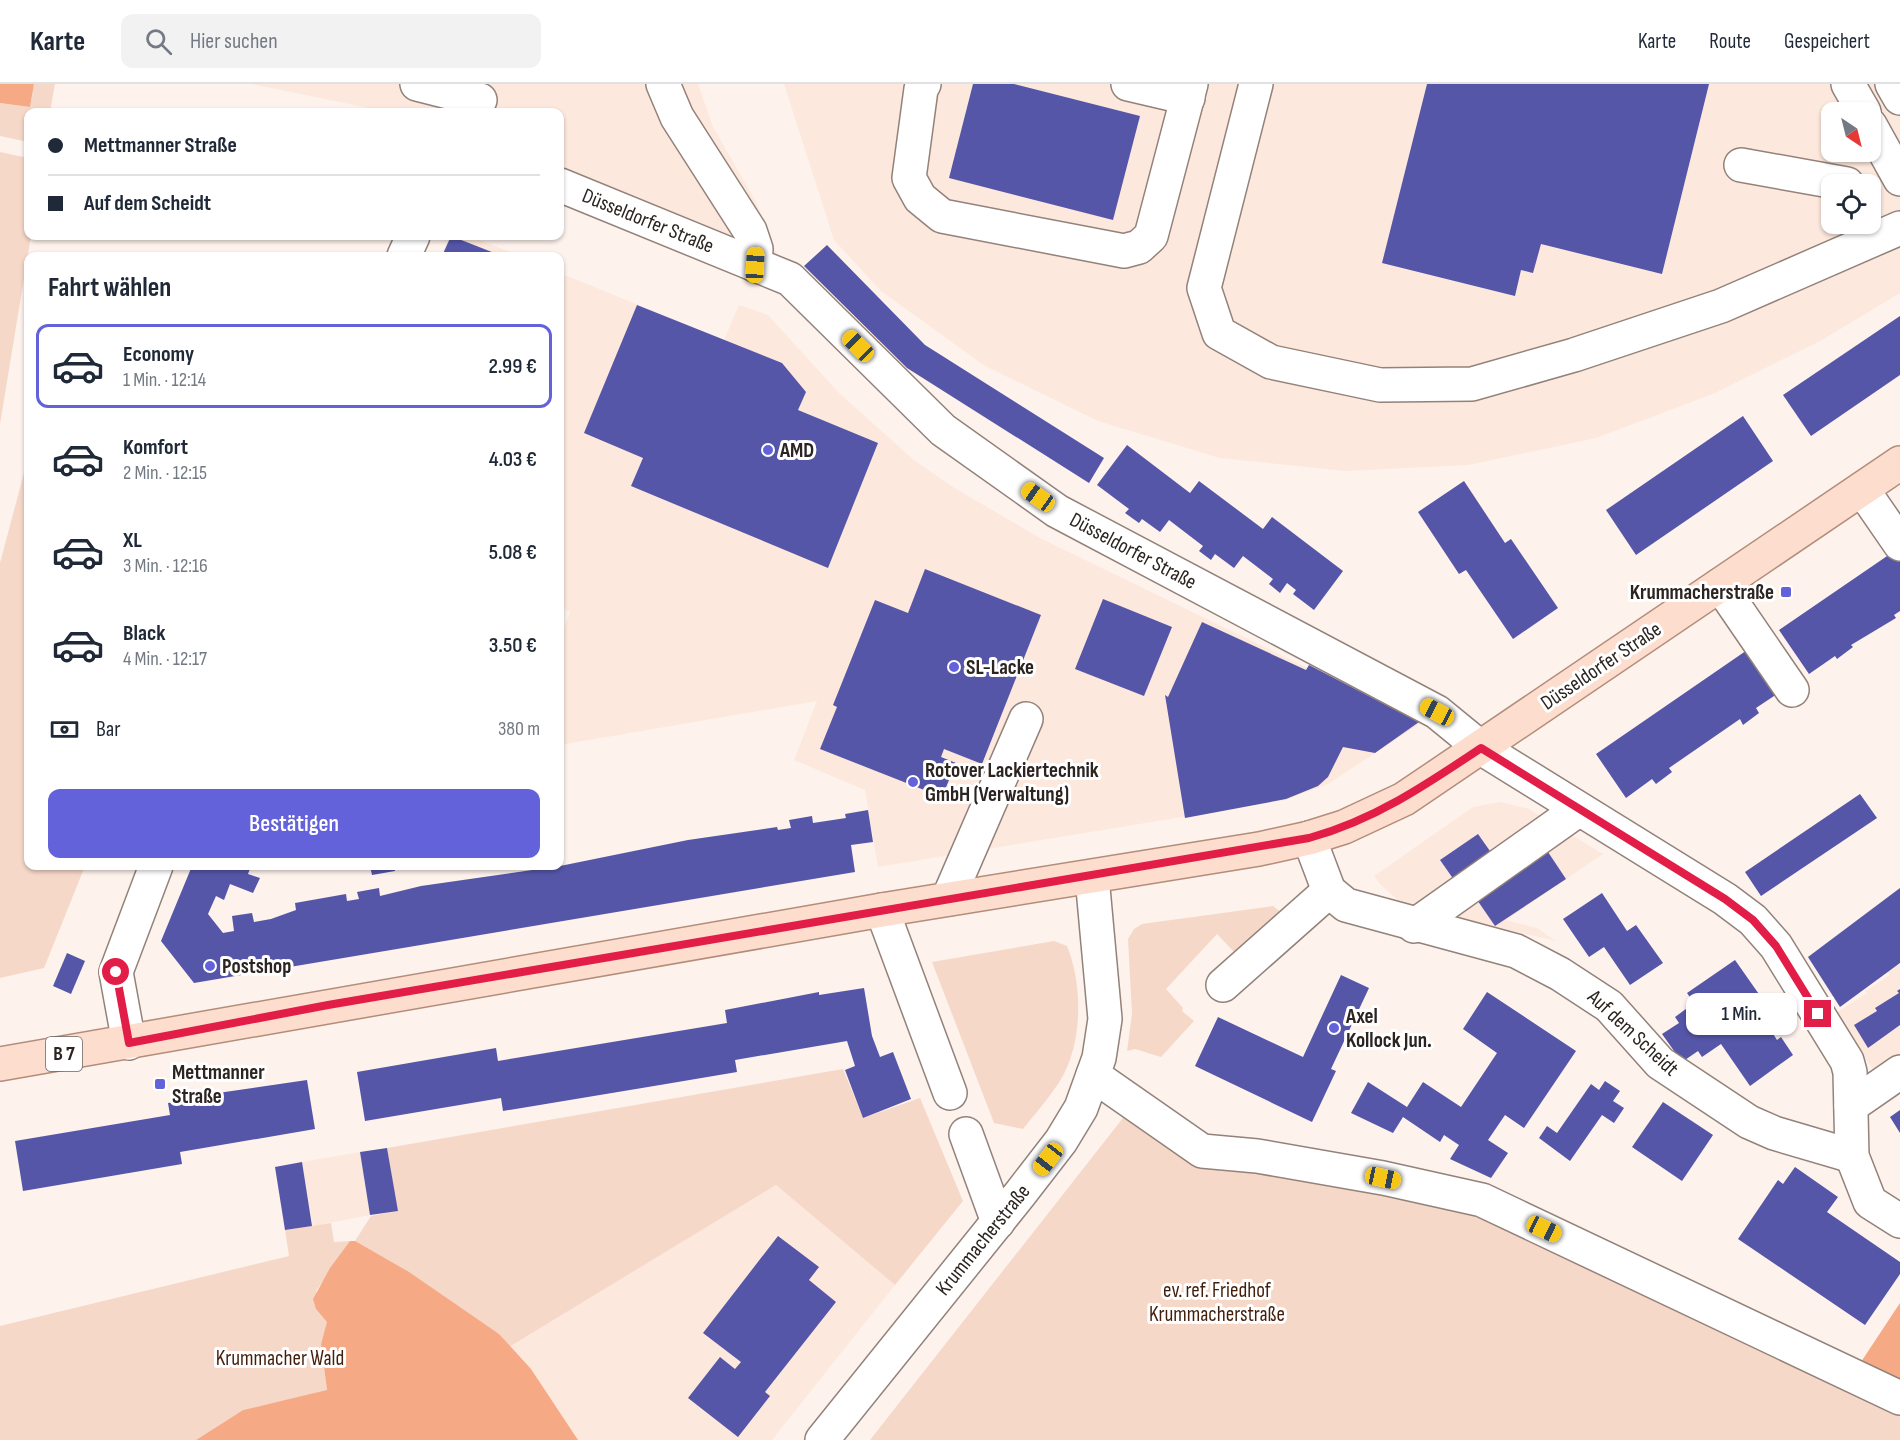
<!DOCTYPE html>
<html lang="de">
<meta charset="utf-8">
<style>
body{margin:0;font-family:"Sofia Sans Condensed",sans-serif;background:#f2f2f3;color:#1f2937;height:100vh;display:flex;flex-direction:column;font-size:22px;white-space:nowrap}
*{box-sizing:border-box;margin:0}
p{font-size:20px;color:#747a83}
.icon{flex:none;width:33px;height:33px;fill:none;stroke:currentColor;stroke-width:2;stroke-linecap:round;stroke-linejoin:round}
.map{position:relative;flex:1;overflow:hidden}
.panel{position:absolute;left:24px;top:168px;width:540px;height:618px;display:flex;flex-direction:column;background:#fff;border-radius:12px;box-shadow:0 2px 4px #0004}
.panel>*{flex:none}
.banner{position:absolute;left:24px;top:24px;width:540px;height:132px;border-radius:12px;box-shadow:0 2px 4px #0004;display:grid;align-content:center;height:132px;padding:0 24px;background:#fff}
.needle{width:39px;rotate:145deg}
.fabs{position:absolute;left:1821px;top:18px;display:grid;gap:12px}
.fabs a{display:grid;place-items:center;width:60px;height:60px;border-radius:12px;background:#fff;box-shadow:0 2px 4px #0004;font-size:30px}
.end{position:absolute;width:27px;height:27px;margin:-14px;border:8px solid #e11d48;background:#fff;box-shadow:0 0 0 3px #fff}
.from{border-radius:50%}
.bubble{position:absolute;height:42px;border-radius:12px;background:#fff;box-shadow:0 2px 4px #0004;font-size:20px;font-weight:600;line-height:42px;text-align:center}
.car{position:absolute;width:18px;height:36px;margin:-18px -9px;border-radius:8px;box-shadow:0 0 4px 2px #0007;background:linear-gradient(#f5c518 24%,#345 0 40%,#f5c518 0 76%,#345 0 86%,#f5c518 0)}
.banner b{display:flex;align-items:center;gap:21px;height:57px;font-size:22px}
.banner b+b{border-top:2px solid #e0e1e3}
.banner i{width:15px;height:15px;background:#1f2937}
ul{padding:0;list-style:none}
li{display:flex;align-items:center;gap:18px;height:84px;margin:0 12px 9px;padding:0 12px;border:3px solid transparent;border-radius:12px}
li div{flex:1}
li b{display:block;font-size:22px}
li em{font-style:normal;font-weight:600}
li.active{border-color:#6462db}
li>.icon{width:54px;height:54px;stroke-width:1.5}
h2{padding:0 24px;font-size:27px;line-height:72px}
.pay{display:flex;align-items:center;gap:15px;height:66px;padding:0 24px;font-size:22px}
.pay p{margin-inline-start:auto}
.cta{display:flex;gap:12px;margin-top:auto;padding:12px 24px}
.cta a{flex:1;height:69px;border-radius:12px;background:#6462db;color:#fff;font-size:24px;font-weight:600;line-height:69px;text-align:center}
header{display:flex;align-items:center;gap:36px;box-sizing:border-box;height:84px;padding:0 30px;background:#fff;border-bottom:2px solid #e0e1e3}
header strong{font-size:28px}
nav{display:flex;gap:33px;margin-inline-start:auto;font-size:21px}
.search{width:420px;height:54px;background:#f2f2f3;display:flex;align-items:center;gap:15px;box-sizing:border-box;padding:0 21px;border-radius:12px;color:#747a83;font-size:22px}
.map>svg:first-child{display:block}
</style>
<header>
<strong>Karte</strong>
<div class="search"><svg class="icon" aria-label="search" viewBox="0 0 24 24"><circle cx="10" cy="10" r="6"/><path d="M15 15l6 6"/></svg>Hier suchen</div>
<nav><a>Karte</a><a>Route</a><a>Gespeichert</a></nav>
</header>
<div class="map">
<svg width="1900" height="1356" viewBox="0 0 1900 1356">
<rect width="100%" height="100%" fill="#fdf2ec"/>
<g fill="#fde8dd" fill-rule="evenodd">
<path d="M252,0H698L713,43L756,118L778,172L624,115L560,86V28H388Z"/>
<path d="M784,0H1900V209L1822,256L1715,309L1596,354L1468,381L1346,387L1220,374L1098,337L985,282L881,207L834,156ZM1832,28H1870V68H1832ZM1832,100H1870V140H1832Z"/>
<path d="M450,152H469L520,172H441Z"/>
<path d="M560,189L724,256L739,221L768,231L839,309L915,377L956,405L1042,455L1421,639L1328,700L1285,716L878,783L865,706L794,676L817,617L560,661V554L570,528L560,523Z"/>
<path d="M1501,718L1529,725L1603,770L1506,836L1537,844L1556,857L1459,834L1398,816L1380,800L1374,792L1473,723Z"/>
<path d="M1900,880V975L1876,990L1836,929L1867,909L1865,907L1890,891L1888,888Z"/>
<path d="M360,1068L370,1131L313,1142L302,1078Z"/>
<path d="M776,1101L895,1201L772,1356H578L531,1285L509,1263Z"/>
</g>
<g fill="#f6d8c9">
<path d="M34,0H55L50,28H28V58L0,52V19L30,23Z"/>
<path d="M0,68L28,74L26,96L28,97V152H31L0,340Z"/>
<path d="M28,374V782H85L44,884L0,894V479Z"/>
<path d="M1273,822L1282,829L1235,869L1217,850L1166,905L1183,924L1182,927L1194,937L1161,973L1135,965L1127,967L1132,930L1128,855L1134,845L1142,840Z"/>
<path d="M1054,857L1067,862C1083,901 1083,960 1060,997C1049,1014 1035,1030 1023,1045L994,1039L932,878Z"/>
<path d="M843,985L863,1034L920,1014L963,1117L895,1201L776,1101L509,1263L499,1250L355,1157L371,1132L397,1127L387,1064Z"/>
<path d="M1130,1025L1164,1052L1475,1124L1900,1330V1356H870Z"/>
<path d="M331,1139L334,1158L350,1157L316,1207L322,1232L328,1238L321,1260L327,1307L243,1326L196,1356H0V1242L289,1172L285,1146Z"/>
</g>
<g fill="#f5aa85">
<path d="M0,0H34L30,23L0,19Z"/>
<path d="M350,1157H355L409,1188L499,1250L531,1285L578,1356H196L243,1326L327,1306L321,1260L327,1238L316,1225L313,1215L330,1184Z"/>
<path d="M1900,1219V1302L1859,1281Z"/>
</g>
<g fill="#5556a8">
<path d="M973,0H1014L1140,32L1113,136L949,94Z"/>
<path d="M1427,0H1709L1662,190L1541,160L1533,189L1521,186L1515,212L1382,179Z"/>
<path d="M451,152L502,172H442Z"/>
<path d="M827,161L925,261L1104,374L1089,399L907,284L804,182Z"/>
<path d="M637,221L782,279L806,308L798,326L878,359L828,484L631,402L643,374L584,349Z"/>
<path d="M1900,232V291L1811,352L1783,311Z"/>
<path d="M1743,332L1773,377L1636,471L1606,426Z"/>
<path d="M1127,361L1190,409L1199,397L1263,445L1272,433L1343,487L1314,526L1293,510L1296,506L1287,499L1280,509L1269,500L1273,495L1243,472L1234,484L1215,470L1211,476L1199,467L1203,462L1169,436L1160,448L1142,435L1139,439L1125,429L1129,425L1097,401Z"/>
<path d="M1464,397L1505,459L1511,455L1558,524L1513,555L1466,486L1459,490L1418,428Z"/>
<path d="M1893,468L1900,478V527L1894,531L1896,534L1851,561L1853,563L1837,575L1835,572L1809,590L1779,546Z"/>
<path d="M925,485L1041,531L982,680L944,665L941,673L956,679L942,713L820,665L837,623L833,621L875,516L908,529Z"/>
<path d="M1103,515L1172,543L1144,612L1075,585Z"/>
<path d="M1202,538L1306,586L1309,581L1419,638L1375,669L1343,663L1328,693L1318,702L1286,715L1185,734L1165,611L1168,613Z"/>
<path d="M1753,562L1783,606L1756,624L1759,629L1743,641L1740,635L1669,684L1672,688L1656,700L1652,695L1626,714L1596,670Z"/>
<path d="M1860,710L1877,734L1761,812L1745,788Z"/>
<path d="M868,726L873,758L851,761L855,788L194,899L161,857L192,782H251L248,790L260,794L253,809L230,800L224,816L216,812L208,830L223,849L234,847L232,832L252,829L254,838L271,835L296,826L295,819L346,810L347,817L359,815L357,808L379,804L380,812L421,802L560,782L688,756L777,743L778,746L791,744L789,736L812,732L813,739L846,734L845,730Z"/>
<path d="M1478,750L1497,777L1459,803L1440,776Z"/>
<path d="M1544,762L1566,795L1495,842L1473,810Z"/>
<path d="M370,782H394L395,787L372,791Z"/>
<path d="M1900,804V879L1840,923L1808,873Z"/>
<path d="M1602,809L1627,847L1636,841L1663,879L1630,901L1604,863L1589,873L1563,835Z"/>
<path d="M67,869L85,877L71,910L53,902Z"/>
<path d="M1735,876L1775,933L1766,939L1777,956L1781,953L1793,971L1750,1002L1721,960L1702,973L1698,967L1682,978L1662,950L1679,939L1675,933L1694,919L1687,909Z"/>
<path d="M1341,891L1369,904L1331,985L1336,987L1312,1038L1195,982L1218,933L1303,973Z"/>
<path d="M864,904L872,952L880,973L893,968L911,1015L863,1034L845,986L855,982L847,957L735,976L737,988L660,1001L503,1027L501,1014L365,1037L357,988L496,964L498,977L727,939L725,926L819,908V911Z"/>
<path d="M1900,905V941L1868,964L1854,941L1877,927L1875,924L1899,909L1897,907Z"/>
<path d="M1487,908L1576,967L1524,1044L1505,1031L1488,1056L1508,1069L1491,1094L1450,1075L1459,1061L1444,1051L1440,1058L1403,1033L1393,1049L1351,1029L1368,998L1407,1023L1423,998L1461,1023L1497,969L1463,945Z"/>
<path d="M307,996L315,1045L180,1068L182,1080L23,1107L15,1057L170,1031L168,1019L212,1012L211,1010Z"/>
<path d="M1605,997L1620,1007L1613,1017L1624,1024L1614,1039L1602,1031L1570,1077L1539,1054L1547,1042L1557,1049L1591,1000L1599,1006Z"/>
<path d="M1663,1018L1713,1051L1682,1097L1632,1063Z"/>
<path d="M1900,1026V1049L1890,1033Z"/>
<path d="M387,1064L398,1127L370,1131L360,1068Z"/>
<path d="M302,1078L312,1142L285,1146L275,1083Z"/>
<path d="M1795,1083L1838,1113L1827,1128L1900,1178V1190L1865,1241L1738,1155L1778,1096L1783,1100Z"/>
<path d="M778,1152L819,1183L809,1196L836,1218L765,1308L770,1312L738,1353L688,1314L720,1273L735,1285L741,1278L703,1249Z"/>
</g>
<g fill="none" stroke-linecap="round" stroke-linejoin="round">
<defs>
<g id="minor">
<path d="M417,0L480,16"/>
<path d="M663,0L677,33L750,147L756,165L755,181"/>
<path d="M924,0L921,5L909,94L920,114L942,132L1124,167L1139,163L1151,152L1191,0"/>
<path d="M1128,0L1188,14"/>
<path d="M1256,0L1204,204L1219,249L1271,278L1380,301L1472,300L1574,271L1721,222L1900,144"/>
<path d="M1848,0L1864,28"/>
<path d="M1892,0L1900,14"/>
<path d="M1870,41L1900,95"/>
<path d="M1741,81L1847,100"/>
<path d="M560,101L790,195L943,346L1057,427L1437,628L1481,664L1725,815L1753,836L1776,862L1847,977L1850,988L1852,1072L1870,1118L1900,1137"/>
<path d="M404,172L413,152"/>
<path d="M1862,405L1900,460"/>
<path d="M1720,501L1792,606"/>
<path d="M1309,754L1329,807L1346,821L1516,867L1560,890L1609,922L1660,979L1749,1038L1774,1049L1852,1072"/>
<path d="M948,815L1026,635"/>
<path d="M882,826L950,1009"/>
<path d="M1414,842L1578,726"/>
<path d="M1223,901L1329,807"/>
<path d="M129,959L116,888L156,782"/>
<path d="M1093,991L1202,1067L1257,1072L1383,1094L1482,1116L1900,1314"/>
<path d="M1851,1022L1900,988"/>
<path d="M966,1050L998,1138"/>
<path d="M822,1356L1020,1110L1061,1057L1081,1024L1099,974L1105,935L1092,793"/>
</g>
<path id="major" d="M0,980L882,826L1259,765L1309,754L1344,743L1404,715L1900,379"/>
</defs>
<use href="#minor" stroke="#93827a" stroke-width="36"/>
<use href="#major" stroke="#b38d7b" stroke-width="36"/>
<use href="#minor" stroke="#fff" stroke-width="33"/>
<use href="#major" stroke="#fdddcd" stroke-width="33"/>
</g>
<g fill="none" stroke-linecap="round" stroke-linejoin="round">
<path stroke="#e11d48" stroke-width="8" d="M116,888L129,959L328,921L1309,754C1374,736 1426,701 1481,664L1725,815L1753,836L1776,862L1818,930"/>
</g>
<g fill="#6462db" stroke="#fff" stroke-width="2">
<circle cx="768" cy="366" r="6"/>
<rect x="1780" y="502" width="12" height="12" rx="3"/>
<circle cx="954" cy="583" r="6"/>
<circle cx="913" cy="698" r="6"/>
<circle cx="210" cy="882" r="6"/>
<circle cx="1334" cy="944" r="6"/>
<rect x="154" y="994" width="12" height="12" rx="3"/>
</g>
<g text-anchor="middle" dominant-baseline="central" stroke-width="6" stroke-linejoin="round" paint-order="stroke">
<rect fill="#fff" stroke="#6b6664" stroke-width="1.5" x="46" y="953" width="36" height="34" rx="4.5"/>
<g font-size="20" font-weight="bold" fill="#2b2421">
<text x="64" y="970">B 7</text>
</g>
<g font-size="21" fill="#2b2421" stroke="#fff">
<text transform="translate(648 137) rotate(22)">Düsseldorfer Straße</text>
<text transform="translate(1133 467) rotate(28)">Düsseldorfer Straße</text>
<text transform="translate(1601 582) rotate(-34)">Düsseldorfer Straße</text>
<text transform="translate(1633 949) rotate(43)">Auf dem Scheidt</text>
<text transform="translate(983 1156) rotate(-51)">Krummacherstraße</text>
</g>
<g font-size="21" font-weight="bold" fill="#2b2421" stroke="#fff" text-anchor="start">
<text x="780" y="366">AMD</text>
<text x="1774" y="508" text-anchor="end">Krummacherstraße</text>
<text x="966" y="583">SL-Lacke</text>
<text x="925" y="686">Rotover Lackiertechnik<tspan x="925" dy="24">GmbH (Verwaltung)</tspan></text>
<text x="222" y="882">Postshop</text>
<text x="1346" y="932">Axel<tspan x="1346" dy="24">Kollock Jun.</tspan></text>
<text x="172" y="988">Mettmanner<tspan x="172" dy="24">Straße</tspan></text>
</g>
<g font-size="21" fill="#431f0b" stroke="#fff">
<text x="1217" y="1206">ev. ref. Friedhof<tspan x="1217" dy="24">Krummacherstraße</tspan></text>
<text x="280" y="1274">Krummacher Wald</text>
</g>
</g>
</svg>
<div class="fabs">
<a><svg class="needle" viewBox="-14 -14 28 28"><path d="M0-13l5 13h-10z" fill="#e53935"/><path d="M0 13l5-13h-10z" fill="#747a83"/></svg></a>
<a><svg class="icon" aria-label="locate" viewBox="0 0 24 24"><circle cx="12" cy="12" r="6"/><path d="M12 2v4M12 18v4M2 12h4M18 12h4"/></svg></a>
</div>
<i class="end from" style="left:116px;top:888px"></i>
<i class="end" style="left:1818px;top:930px"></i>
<div class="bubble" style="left:1686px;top:909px;width:111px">1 Min.</div>
<i class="car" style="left:755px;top:181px;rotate:3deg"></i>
<i class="car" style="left:858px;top:262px;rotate:315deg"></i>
<i class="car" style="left:1038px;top:413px;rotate:305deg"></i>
<i class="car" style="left:1437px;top:628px;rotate:298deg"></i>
<i class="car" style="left:1048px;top:1075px;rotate:218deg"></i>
<i class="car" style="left:1383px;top:1094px;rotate:102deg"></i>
<i class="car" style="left:1544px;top:1145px;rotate:115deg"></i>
<div class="banner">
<b><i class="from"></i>Mettmanner Straße</b>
<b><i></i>Auf dem Scheidt</b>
</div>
<section class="panel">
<h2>Fahrt wählen</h2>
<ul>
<li class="active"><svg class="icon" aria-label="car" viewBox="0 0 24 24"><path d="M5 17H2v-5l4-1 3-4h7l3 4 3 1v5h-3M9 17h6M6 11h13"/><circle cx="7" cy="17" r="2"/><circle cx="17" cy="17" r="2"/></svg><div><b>Economy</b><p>1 Min. · 12:14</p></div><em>2.99 €</em></li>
<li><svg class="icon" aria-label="car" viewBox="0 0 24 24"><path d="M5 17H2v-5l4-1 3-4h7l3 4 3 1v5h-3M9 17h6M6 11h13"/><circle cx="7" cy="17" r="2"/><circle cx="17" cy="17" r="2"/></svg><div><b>Komfort</b><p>2 Min. · 12:15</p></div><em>4.03 €</em></li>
<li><svg class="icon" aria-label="car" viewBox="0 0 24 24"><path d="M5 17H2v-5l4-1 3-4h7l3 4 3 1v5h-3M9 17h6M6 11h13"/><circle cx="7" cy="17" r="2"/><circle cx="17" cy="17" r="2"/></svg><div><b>XL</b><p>3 Min. · 12:16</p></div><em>5.08 €</em></li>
<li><svg class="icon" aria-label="car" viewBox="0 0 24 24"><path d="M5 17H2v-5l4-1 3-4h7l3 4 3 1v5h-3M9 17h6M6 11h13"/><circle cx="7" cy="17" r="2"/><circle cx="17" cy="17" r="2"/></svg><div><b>Black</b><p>4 Min. · 12:17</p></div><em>3.50 €</em></li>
</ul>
<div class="pay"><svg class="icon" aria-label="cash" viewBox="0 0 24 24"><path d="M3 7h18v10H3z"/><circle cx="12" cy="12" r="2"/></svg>Bar<p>380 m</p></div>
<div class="cta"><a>Bestätigen</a></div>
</section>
</div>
